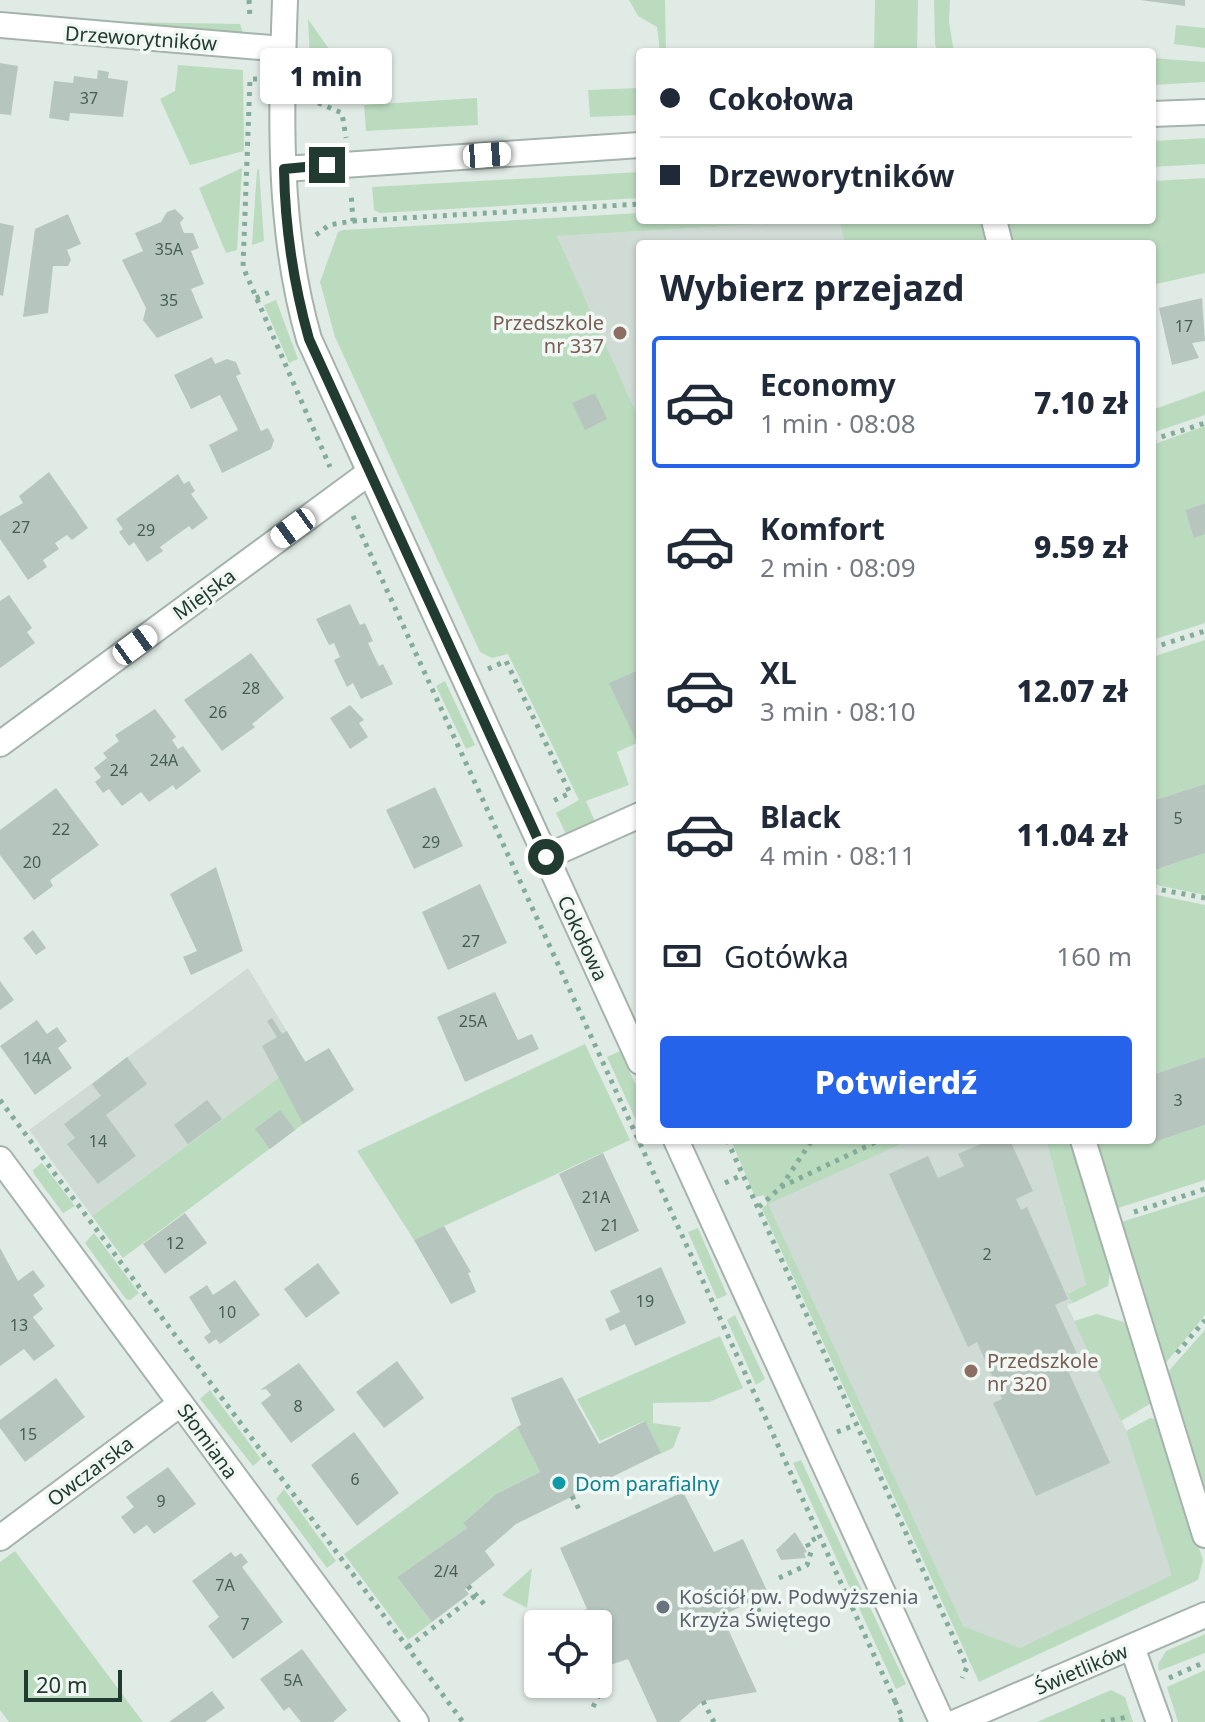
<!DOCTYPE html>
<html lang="pl">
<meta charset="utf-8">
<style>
body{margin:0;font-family:"Noto Sans",sans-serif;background:#f2f2f3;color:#1f2937;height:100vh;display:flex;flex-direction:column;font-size:30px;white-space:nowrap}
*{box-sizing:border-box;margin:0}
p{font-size:26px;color:#747a83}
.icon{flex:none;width:44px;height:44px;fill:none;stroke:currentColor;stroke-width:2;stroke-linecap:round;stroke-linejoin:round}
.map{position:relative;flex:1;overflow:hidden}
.drawer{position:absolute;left:636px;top:240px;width:520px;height:904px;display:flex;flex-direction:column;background:#fff;border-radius:8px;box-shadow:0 2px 6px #0004}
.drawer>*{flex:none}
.top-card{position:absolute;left:636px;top:48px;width:520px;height:176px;border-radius:8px;box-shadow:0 2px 6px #0004;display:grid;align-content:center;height:176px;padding:0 24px;background:#fff}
.buttons{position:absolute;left:524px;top:1610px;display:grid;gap:16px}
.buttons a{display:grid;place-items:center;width:88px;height:88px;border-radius:8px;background:#fff;box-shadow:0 2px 6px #0004;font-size:40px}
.scale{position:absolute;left:24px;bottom:20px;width:98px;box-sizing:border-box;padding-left:8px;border:4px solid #223b31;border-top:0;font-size:22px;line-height:28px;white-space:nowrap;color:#223b31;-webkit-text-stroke:6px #f1f8f4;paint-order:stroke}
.end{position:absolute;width:36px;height:36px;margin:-18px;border:10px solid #223b31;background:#fff;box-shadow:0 0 0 4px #fff}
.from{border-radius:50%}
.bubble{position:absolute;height:56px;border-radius:8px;background:#fff;box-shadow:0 2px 6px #0004;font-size:26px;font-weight:800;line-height:56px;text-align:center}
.car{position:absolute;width:24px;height:48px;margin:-24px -12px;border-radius:10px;box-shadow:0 0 6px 2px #0007;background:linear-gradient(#fff 24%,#345 0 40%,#fff 0 76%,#345 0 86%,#fff 0)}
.top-card b{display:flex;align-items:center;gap:28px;height:76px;font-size:30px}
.top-card b+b{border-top:2px solid #e0e1e3}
.top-card i{width:20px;height:20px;background:#1f2937}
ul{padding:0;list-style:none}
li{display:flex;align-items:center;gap:24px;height:132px;margin:0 16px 12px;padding:0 8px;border:4px solid transparent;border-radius:8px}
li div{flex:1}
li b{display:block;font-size:30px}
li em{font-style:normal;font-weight:800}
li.active{border-color:#2563eb}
li>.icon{width:72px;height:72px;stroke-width:1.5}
h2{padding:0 24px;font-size:36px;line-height:96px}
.pay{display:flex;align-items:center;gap:20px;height:88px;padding:0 24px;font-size:30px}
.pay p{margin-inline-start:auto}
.action{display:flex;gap:16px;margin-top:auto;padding:16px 24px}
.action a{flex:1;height:92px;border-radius:8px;background:#2563eb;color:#fff;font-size:32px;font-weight:800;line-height:92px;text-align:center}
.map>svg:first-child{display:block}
</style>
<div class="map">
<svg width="1205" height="1722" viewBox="0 0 1205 1722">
<rect width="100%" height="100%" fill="#e1ebe5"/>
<g fill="#cfdbd4">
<path d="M839,220L845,244H640V421L557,236Z"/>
<path d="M248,968L304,1059L92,1216L29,1130Z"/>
<path d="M910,1140H1046L1086,1286L1068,1293L1073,1303L1067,1305L1132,1443L1173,1575L1020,1648L962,1626L767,1204Z"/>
</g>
<g fill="#bbdbbf">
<path d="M629,0H665L666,52H660L657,27L638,16Z"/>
<path d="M875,0H918L917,52H874Z"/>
<path d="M934,0H950L949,22L954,52H938L935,44Z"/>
<path d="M308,19L357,89L338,91L311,83Z"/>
<path d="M126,22L240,24L243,33L127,27Z"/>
<path d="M1176,25L1205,28V48L1174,44Z"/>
<path d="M1152,58L1205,62V82L1152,85Z"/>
<path d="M178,65L243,70L244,151L190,165L160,99L175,91Z"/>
<path d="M640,88V115L590,117L588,90Z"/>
<path d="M477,98L478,125L366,131L364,105Z"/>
<path d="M1205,138V164L1152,167V141Z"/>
<path d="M242,168L237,250L226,253L199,188Z"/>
<path d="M259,169L264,241L252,245L257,170Z"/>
<path d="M640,172V198L380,213L374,210L372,187Z"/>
<path d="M1205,178V273L1152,285V244H1008L1002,220H1152V181Z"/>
<path d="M640,213V220H835L557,236L640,421V669L610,683L637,743L617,752L629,785L586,801L596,824L568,838L556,813L579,800L508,654L492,658L480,652L335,337L320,282L338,232L343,230Z"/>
<path d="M839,220H983L989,244H845Z"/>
<path d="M276,300L298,359L289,363L264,305Z"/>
<path d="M1205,391V415L1152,433V410Z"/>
<path d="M1205,426V503L1185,510L1194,537L1205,534V623L1152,640V445Z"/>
<path d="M1205,640V784L1152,801V657Z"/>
<path d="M445,681L475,745L466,749L436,686Z"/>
<path d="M1205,853V895L1152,884V871Z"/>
<path d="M1152,894L1205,905V1057L1152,1075Z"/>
<path d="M585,1044L630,1140L414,1240L357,1151Z"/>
<path d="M620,1051L640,1094V1129L607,1057Z"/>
<path d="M304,1059L330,1104L123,1258L92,1216Z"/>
<path d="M1205,1125V1180L1115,1209L1092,1140H1144L1146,1145Z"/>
<path d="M731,1140H910L768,1204L963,1626L1020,1648L1172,1575L1126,1431L1150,1418L1157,1419L1203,1560L1198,1580L979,1682L762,1209L767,1204L764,1195L755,1197Z"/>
<path d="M1046,1140H1075C1088,1180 1117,1245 1108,1286L1073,1303L1067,1294L1086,1285Z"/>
<path d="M42,1163L75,1206L63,1213L34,1174L33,1170Z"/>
<path d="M1205,1196V1315L1164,1365L1121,1222Z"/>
<path d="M698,1228L727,1295L717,1299L688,1232Z"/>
<path d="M94,1233L139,1293L130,1300L126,1299L85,1243Z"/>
<path d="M1097,1314L1124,1322L1130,1331L1153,1402L1121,1421L1074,1321Z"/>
<path d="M735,1315L765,1379L756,1385L727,1320Z"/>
<path d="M1205,1330V1500L1166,1374Z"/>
<path d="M720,1336L743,1388L709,1402L653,1403V1423L681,1427L673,1448L660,1454L644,1421L600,1441L577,1399Z"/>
<path d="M210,1390L261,1459L253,1466L200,1399Z"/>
<path d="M517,1427L540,1472L496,1494L464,1522L467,1528L397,1577L432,1622L408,1640L344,1554Z"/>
<path d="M801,1460L906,1684L896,1689L793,1463Z"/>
<path d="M284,1489L336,1561L327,1568L276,1499Z"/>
<path d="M15,1551L143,1722H9L0,1710V1562Z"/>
<path d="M532,1568L527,1608L502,1595Z"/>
<path d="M1205,1634V1653L1159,1671L1158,1664L1166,1651Z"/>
<path d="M1205,1670V1722H1178L1167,1687Z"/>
<path d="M1111,1690L1125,1697L1133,1722H1037Z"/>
</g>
<g fill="#b6c6be">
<path d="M1140,0H1185V6Z"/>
<path d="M0,63L18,66L11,115L0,114Z"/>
<path d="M98,70L109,72L108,78L128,81L123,117L70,113L69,121L49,118L54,81L73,83L74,76L97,79Z"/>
<path d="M175,209L184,218L180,223L184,233H193L199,248L191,251L204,284L191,289L203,318L157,338L143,320L146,308L122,260L143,251L135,233L161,222L167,212Z"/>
<path d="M68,214L81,244L67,250L71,260L68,266H53L48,313L23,317L35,229Z"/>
<path d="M0,223L14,226L3,296L0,295Z"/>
<path d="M1202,298L1205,341L1192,343L1199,358L1172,365L1159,308Z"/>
<path d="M212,357L215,364L227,359L236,362L241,374L236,376L261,431L268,428L274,440L271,449L222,473L209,445L238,430L220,395L191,409L174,375Z"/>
<path d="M595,393L607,419L585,430L572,403Z"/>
<path d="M49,472L88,528L72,540L67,535L55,543L59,549L43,560L47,567L28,580L0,539V516L23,503L19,496Z"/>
<path d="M178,474L184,484L189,481L195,491L191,494L208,518L192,530L189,526L160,547L163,551L147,562L134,542L129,546L119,532L123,529L116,519Z"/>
<path d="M1205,503V534L1194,538L1185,510Z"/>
<path d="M9,595L32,628L27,632L35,643L0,668V601Z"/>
<path d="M350,604L360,625L365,623L373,641L368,643L379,666L383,664L393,684L361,699L353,683L347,687L334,660L340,657L334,643L329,645L316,619Z"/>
<path d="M251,653L284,698L252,724L255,727L222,751L184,700Z"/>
<path d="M640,669V741L637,743L609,683Z"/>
<path d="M350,705L364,720L359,723L368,737L350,749L330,718Z"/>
<path d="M155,709L176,737L172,740L178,749L183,746L201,771L176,790L173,785L149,802L141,792L122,806L109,789L103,793L95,782L101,777L94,768L107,758L103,753L119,741L115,735Z"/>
<path d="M1205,784V853L1152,871V801Z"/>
<path d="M435,787L463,846L414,869L386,810Z"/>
<path d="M56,788L99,845L50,880L53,886L34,900L0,855V830Z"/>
<path d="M216,867L243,951L191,975L183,957L197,951L170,894Z"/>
<path d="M480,884L507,943L448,970L422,912Z"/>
<path d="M33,930L46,948L36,955L23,938Z"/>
<path d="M0,981L14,1000L0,1010Z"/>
<path d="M495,992L518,1040L532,1034L539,1049L465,1082L437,1017Z"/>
<path d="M272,1018L282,1034L287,1031L305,1062L329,1048L354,1090L303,1124L262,1046L277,1037L267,1021Z"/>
<path d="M37,1020L47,1034L57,1027L67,1041L58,1048L72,1068L35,1095L0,1046Z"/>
<path d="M127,1057L147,1084L106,1115L136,1156L98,1184L67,1144L75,1138L64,1124L101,1096L92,1084Z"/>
<path d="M1205,1057V1125L1146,1145L1144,1140H1152V1075Z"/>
<path d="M207,1100L222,1119L188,1144L174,1125Z"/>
<path d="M280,1110L295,1130L270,1149L255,1129Z"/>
<path d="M990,1140H1010L1033,1191L1016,1199L1021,1210L1027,1207L1068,1299L1055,1305L1082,1365L1069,1373L1110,1463L1036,1496L993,1403L1002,1399L977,1342L968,1347L889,1174L928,1156L938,1178L964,1166L958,1154Z"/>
<path d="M603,1153L639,1231L595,1252L559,1174Z"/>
<path d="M185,1213L207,1243L165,1274L143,1244Z"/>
<path d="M444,1226L471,1272L468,1273L476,1292L451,1304L414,1240Z"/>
<path d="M0,1248L18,1281L33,1270L45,1286L33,1295L43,1309L33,1317L55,1346L34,1361L24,1349L0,1366Z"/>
<path d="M318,1263L340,1293L306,1318L284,1289Z"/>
<path d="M661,1267L686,1323L635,1346L625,1324L610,1331L605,1319L620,1312L610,1291Z"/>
<path d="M235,1280L260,1315L220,1344L216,1339L209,1344L204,1337L211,1332L189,1297L207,1285L213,1295Z"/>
<path d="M397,1361L424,1398L384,1428L356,1392Z"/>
<path d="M299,1363L335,1410L291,1443L261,1403L271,1395L266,1389L260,1390Z"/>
<path d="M562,1377L599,1444L645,1421L661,1453L516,1524L485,1551L495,1565L465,1589L469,1594L432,1622L397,1577L467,1528L463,1523L496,1494L540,1472L517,1427L521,1425L511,1398Z"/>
<path d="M56,1378L85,1417L25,1462L0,1428V1420Z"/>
<path d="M354,1432L399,1493L357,1526L311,1465Z"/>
<path d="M168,1467L196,1504L154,1534L147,1525L134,1534L121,1517L134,1507L126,1497Z"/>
<path d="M683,1492L714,1552L743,1539L768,1593L722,1616L757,1692L703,1701L679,1722H657L628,1659L598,1669V1624H554L587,1609L560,1548Z"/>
<path d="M795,1532L807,1552L804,1553L806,1558L781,1560L776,1550Z"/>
<path d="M231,1552L235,1557L241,1553L248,1562L242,1567L283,1622L233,1659L208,1626L219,1617L192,1581Z"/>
<path d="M302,1649L347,1710L333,1722H301L289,1707L284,1711L260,1679Z"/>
<path d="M212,1691L225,1708L205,1722H169Z"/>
</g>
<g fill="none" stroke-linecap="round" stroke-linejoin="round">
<defs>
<g id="minor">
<path d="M285,0C281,115 277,228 309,339L640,1062"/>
<path d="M0,25L283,49"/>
<path d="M1152,114L1205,112"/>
<path d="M284,169L640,145"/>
<path d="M994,220L1000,244"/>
<path d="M0,744L370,472"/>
<path d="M546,857L640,815"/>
<path d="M676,1140L942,1722"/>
<path d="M1083,1140L1205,1535"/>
<path d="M0,1159L416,1722"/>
<path d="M0,1538L180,1404"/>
<path d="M1132,1647L1159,1722"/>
<path d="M956,1722L1205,1615"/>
</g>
</defs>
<use href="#minor" stroke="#a4b3ab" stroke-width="28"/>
<g stroke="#83ad9a" stroke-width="5" stroke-dasharray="4 6" stroke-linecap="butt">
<path d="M249,0L250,19"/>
<path d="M257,79H250L243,267L330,467"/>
<path d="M309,99L342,113L346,138"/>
<path d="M353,221L640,204"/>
<path d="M316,235L329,225L353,221L351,192"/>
<path d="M256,298L270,292"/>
<path d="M1152,440L1205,423"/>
<path d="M353,516L895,1701"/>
<path d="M1152,648L1205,631"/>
<path d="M488,669L506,661L570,793L549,803"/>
<path d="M1152,888L1205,898"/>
<path d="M0,1100L463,1722"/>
<path d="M727,1140L967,1667L962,1678"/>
<path d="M725,1183L742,1175"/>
<path d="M781,1187L880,1140"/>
<path d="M759,1207L781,1187L812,1140"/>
<path d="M1134,1212L1205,1189"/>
<path d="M1177,1353L1205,1320"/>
<path d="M837,1432L855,1425"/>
<path d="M572,1496L580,1511"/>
<path d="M779,1578L807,1565L811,1552L807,1543L820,1536"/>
<path d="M468,1586L484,1604"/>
<path d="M754,1599L760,1614L782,1623"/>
<path d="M408,1647L476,1595"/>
<path d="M1169,1678L1205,1662"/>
<path d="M703,1701L714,1722"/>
<path d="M895,1701L903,1719L896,1722"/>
<path d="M593,1707L599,1695L598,1678"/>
<path d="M1101,1722L1128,1717"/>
</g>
<use href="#minor" stroke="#fff" stroke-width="24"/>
</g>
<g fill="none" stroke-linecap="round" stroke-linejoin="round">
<path stroke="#223b31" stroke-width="10" d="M327,165L284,169C285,229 293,282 309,339L546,857"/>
</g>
<g fill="#8d6e63" stroke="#f1f8f4" stroke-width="3">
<circle cx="620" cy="333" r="8"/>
<circle cx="971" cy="1371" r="8"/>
</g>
<circle fill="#0f9aa8" stroke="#f1f8f4" stroke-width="3" cx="559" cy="1483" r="8"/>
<circle fill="#6b7280" stroke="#f1f8f4" stroke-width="3" cx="663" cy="1607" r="8"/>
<g text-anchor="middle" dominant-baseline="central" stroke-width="7" stroke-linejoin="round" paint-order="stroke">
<g font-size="16" fill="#475e54">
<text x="89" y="98">37</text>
<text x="169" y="249">35A</text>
<text x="169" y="300">35</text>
<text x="1184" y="326">17</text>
<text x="21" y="527">27</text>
<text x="146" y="530">29</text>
<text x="251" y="688">28</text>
<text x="218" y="712">26</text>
<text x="164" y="760">24A</text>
<text x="119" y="770">24</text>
<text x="1178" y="818">5</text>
<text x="61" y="829">22</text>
<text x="431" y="842">29</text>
<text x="32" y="862">20</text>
<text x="471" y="941">27</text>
<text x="473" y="1021">25A</text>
<text x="37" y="1058">14A</text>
<text x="1178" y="1100">3</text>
<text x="98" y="1141">14</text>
<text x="596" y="1197">21A</text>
<text x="610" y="1225">21</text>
<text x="175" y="1243">12</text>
<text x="987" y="1254">2</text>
<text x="645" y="1301">19</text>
<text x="227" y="1312">10</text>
<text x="19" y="1325">13</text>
<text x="298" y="1406">8</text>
<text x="28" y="1434">15</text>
<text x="355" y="1479">6</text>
<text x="161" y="1501">9</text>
<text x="446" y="1571">2/4</text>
<text x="225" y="1585">7A</text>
<text x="245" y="1624">7</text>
<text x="293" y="1680">5A</text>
</g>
<g font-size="20" fill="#223b31" stroke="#f1f8f4">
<text transform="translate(141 38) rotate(4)">Drzeworytników</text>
<text transform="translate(204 594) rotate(-36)">Miejska</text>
<text transform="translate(583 938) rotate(65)">Cokołowa</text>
<text transform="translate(208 1441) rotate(54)">Słomiana</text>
<text transform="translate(90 1471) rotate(-37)">Owczarska</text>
<text transform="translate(1081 1669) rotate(-23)">Świetlików</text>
</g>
<g font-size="20" fill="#785e54" stroke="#f1f8f4" text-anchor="end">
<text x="604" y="322">Przedszkole<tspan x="604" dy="23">nr 337</tspan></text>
<text x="987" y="1360" text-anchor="start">Przedszkole<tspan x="987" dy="23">nr 320</tspan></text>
</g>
<g font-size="20" fill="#0d838f" stroke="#f1f8f4" text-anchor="start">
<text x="575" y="1483">Dom parafialny</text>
</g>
<g font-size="20" fill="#5b616d" stroke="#f1f8f4" text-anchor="start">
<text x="679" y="1596">Kościół pw. Podwyższenia<tspan x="679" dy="23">Krzyża Świętego</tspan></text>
</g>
</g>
</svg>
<div class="buttons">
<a><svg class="icon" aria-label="locate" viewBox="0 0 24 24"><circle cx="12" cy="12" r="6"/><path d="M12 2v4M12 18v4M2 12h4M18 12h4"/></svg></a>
</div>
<div class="scale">20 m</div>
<i class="end from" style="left:546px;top:857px"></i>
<i class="end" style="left:327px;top:165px"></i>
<div class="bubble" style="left:260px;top:48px;width:132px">1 min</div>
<i class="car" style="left:487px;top:155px;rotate:86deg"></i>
<i class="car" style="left:293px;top:528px;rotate:234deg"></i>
<i class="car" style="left:135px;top:645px;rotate:54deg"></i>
<div class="top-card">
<b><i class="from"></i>Cokołowa</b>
<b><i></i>Drzeworytników</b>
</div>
<section class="drawer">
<h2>Wybierz przejazd</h2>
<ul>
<li class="active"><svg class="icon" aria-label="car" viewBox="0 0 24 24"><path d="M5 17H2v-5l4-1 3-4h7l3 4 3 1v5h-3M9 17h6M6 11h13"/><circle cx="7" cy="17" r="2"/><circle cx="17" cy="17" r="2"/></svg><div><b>Economy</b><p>1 min · 08:08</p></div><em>7.10 zł</em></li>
<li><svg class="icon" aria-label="car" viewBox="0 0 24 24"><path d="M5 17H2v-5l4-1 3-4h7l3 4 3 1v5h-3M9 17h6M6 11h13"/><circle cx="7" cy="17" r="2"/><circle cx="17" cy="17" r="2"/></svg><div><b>Komfort</b><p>2 min · 08:09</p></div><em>9.59 zł</em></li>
<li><svg class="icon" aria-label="car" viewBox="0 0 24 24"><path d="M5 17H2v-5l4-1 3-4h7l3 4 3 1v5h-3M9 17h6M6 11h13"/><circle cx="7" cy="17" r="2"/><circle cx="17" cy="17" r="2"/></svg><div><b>XL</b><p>3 min · 08:10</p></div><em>12.07 zł</em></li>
<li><svg class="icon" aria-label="car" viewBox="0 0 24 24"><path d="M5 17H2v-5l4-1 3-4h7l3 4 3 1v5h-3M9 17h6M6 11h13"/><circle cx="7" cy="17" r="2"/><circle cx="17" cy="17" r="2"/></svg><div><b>Black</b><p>4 min · 08:11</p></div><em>11.04 zł</em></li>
</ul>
<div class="pay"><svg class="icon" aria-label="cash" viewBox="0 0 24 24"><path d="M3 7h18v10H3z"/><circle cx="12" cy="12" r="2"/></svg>Gotówka<p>160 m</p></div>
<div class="action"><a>Potwierdź</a></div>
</section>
</div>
